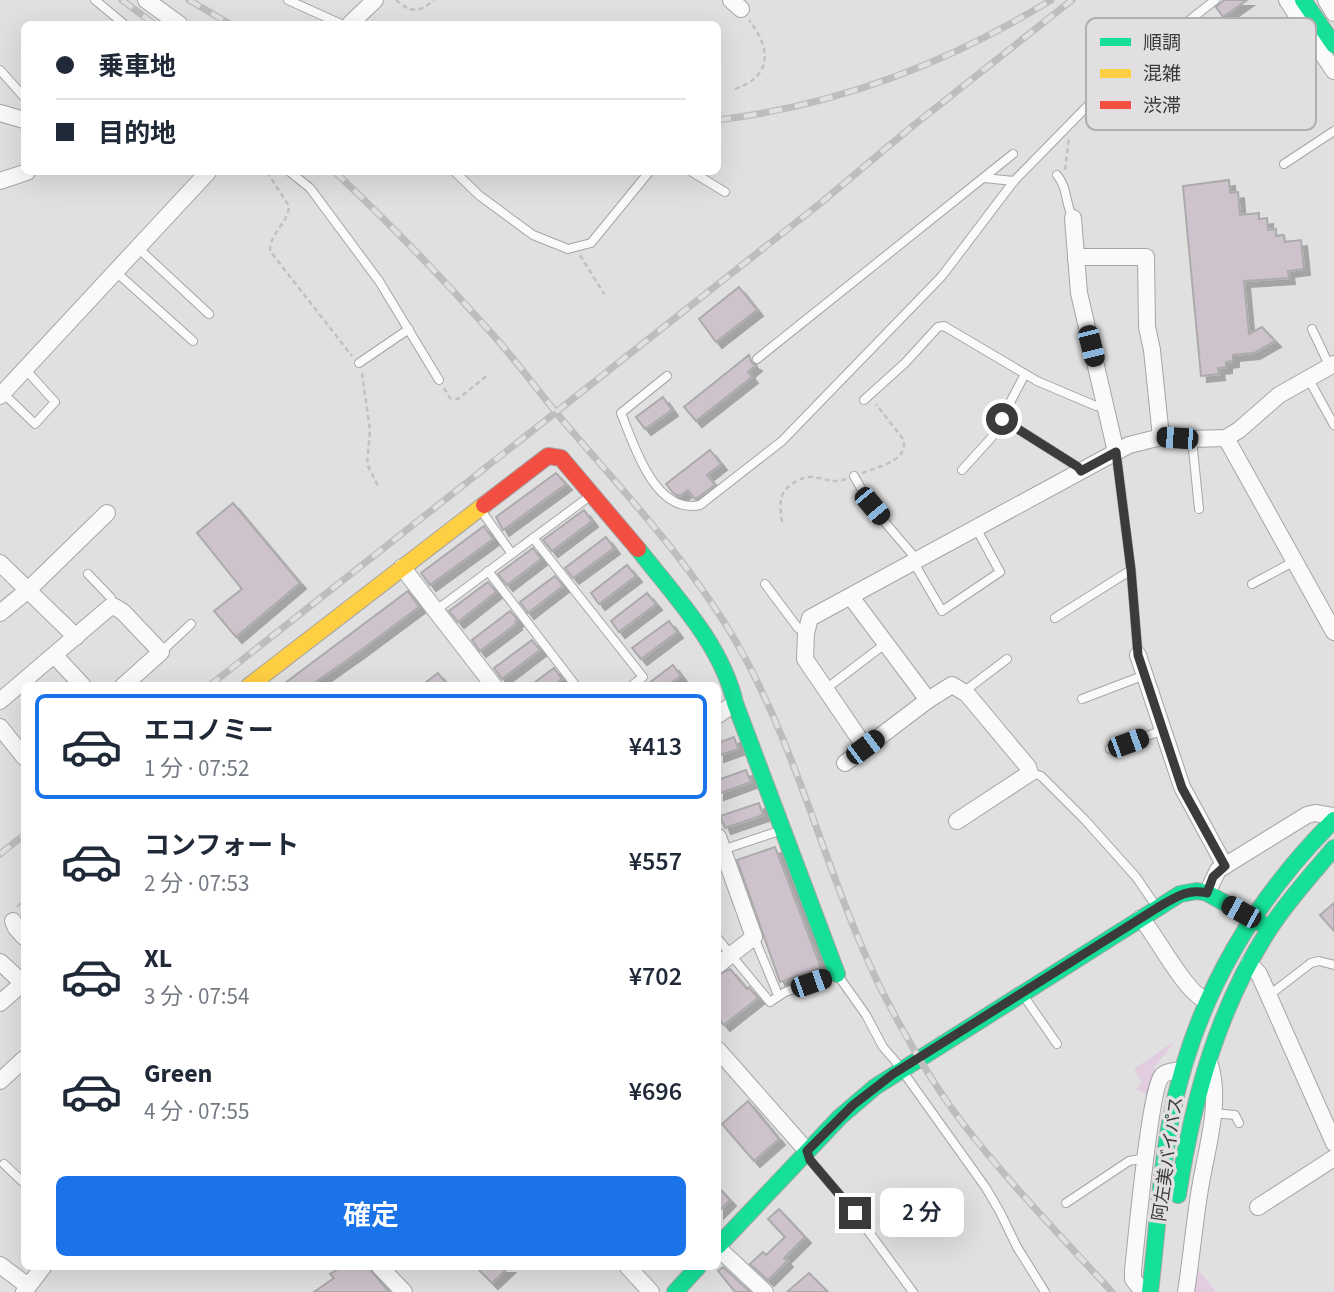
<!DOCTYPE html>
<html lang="ja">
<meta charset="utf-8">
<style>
body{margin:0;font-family:"Source Sans 3","Noto Sans JP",sans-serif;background:#f6f6f7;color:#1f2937;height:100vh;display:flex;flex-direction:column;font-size:26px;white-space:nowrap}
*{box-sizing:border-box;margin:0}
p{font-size:23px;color:#747a83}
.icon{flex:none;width:38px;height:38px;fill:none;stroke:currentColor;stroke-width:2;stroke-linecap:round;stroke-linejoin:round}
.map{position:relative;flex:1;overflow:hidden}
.panel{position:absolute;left:21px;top:682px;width:700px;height:588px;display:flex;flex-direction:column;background:#fff;border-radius:10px;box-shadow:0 7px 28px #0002}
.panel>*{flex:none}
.hud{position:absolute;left:21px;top:21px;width:700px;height:154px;border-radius:10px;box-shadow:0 7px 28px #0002;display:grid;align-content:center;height:154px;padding:0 35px;background:#fff}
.end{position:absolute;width:32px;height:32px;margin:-16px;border:9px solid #3c3b3c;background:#fff;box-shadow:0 0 0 4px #fff}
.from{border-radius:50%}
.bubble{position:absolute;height:49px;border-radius:10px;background:#fff;box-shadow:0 7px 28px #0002;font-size:23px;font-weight:600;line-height:49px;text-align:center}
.car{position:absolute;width:21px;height:42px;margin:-21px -10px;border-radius:9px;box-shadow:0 0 5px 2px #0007;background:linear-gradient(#222 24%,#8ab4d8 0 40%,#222 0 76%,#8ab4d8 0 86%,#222 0)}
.hud b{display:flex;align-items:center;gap:24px;height:66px;font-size:26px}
.hud b+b{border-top:2px solid #e0e1e3}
.hud i{width:18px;height:18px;background:#1f2937}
ul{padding:12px 0 0;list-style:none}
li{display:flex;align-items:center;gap:21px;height:105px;margin:0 14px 10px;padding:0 21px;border:4px solid transparent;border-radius:10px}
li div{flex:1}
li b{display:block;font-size:26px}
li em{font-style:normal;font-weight:600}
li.on{border-color:#1a73e8}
li>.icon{width:63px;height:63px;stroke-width:1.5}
.button{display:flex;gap:14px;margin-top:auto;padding:14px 35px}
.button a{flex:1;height:80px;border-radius:10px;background:#1a73e8;color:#fff;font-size:28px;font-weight:600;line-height:80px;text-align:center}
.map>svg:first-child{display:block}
</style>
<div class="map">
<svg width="1334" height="1292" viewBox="0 0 1334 1292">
<defs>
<filter id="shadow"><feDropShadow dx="6" dy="6" stdDeviation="0" flood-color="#0004"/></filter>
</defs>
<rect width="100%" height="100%" fill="#e1e0e1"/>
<g fill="#e2ccdf">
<path d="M1172,1043L1173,1044L1155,1066L1148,1095L1136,1089L1142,1082L1134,1069Z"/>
<path d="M1197,1268L1216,1292H1194Z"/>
</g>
<g fill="#cec3cd" stroke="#acabac" stroke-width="2" filter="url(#shadow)">
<path d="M1224,0H1247L1223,17L1216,7Z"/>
<path d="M1229,180L1230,193L1238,192L1240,215L1259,213V219L1267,218L1268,230L1276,229V236L1284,235L1285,242L1301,240L1304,269L1288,271L1289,278L1244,281L1249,334L1262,327L1275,341L1254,353L1233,355V361L1226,362V367L1218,368L1219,374L1201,376L1183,186Z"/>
<path d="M739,287L757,310L716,342L699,319Z"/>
<path d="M749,355L752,363L756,365L748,372L752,377L696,421L684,407Z"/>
<path d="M663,397L672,410L645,429L636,417Z"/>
<path d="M710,450L721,464L707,475L715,485L697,498L695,499L688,490L680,496L674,494L666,484Z"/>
<path d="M556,473L566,484L503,530L496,517Z"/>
<path d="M233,503L300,583L236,637L214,611L242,589L197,533Z"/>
<path d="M584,510L592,521L552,551L543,540Z"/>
<path d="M484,526L493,539L430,585L421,573Z"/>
<path d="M606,537L614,548L573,578L565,568Z"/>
<path d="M533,548L541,559L507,585L498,574Z"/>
<path d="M627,565L636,576L599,604L591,593Z"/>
<path d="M555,576L563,586L528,613L520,602Z"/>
<path d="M488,582L496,592L458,622L449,611Z"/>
<path d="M408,591L419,607L357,653L310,686H281Z"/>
<path d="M647,593L656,604L619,632L611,621Z"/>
<path d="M510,611L518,620L515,622L516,624L480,651L472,640Z"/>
<path d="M669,621L677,632L641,659L632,648Z"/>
<path d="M532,640L540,650L502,679L494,668Z"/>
<path d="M673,665L681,676L667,686H645Z"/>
<path d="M554,668L562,679L552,686H530Z"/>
<path d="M438,673L448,686H421Z"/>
<path d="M734,737L738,749L718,756V743Z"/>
<path d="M746,770L751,782L718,794V780Z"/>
<path d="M759,803L763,815L725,828L720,816Z"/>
<path d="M775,847L821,968L780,982L737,860Z"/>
<path d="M1334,903V931L1320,915Z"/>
<path d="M730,969L747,989L749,987L758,998L724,1025L718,1018V975Z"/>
<path d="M748,1101L779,1139L754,1161L722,1124Z"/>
<path d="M718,1187L730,1200L718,1212Z"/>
<path d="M779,1209L805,1237L784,1258L787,1261L768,1280L750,1264L763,1252L766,1255L785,1237L768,1219Z"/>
<path d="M341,1267H368L389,1292H314L334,1278L330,1274Z"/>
<path d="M476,1267H509L492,1283Z"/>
<path d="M723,1267L750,1292H735L718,1271Z"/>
<path d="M809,1273L828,1292H787Z"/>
</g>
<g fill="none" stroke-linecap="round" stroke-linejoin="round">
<defs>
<g id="lane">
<path d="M95,0L124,24"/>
<path d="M288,0L341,24"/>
<path d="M0,70L24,97"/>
<path d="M1284,164L1334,131"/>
<path d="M290,172L310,188L379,281L439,380"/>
<path d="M455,172L480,196L533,235L568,249L591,243L649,172"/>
<path d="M692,172L725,192"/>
<path d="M1057,175C1068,188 1065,204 1073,218"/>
<path d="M984,178L1014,181"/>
<path d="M138,248L209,314"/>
<path d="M116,272L193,341"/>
<path d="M1312,329L1330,367"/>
<path d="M757,359L1013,154"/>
<path d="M359,363L409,329"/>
<path d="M667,376L621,413C634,445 655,515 700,505L782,441L912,307L942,276L1014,181L1110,83L1215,0"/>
<path d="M1308,378L1334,425"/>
<path d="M3,393L35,424L55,402L25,369"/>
<path d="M864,400L905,363L938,327L944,326L1037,381L1096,406L1105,407"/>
<path d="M1002,419L1078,467L1081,471"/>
<path d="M1192,439L1199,509"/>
<path d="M1116,452L1131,570L1138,655"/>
<path d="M962,470L992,437L1025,374"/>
<path d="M854,476L871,506L918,561"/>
<path d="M480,509L512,554"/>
<path d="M533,538L643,677L631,686"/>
<path d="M914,563L942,611L1000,572L976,528"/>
<path d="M488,571L576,686"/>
<path d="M88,574L111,598L115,607"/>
<path d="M765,584L798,628L806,633"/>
<path d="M1252,584L1295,561"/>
<path d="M435,611L590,496"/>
<path d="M1055,618L1131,570"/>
<path d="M161,652L191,624"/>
<path d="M827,688L885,644"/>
<path d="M967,694L970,687L1007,659"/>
<path d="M1082,699L1145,675"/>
<path d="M1110,749L1164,730"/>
<path d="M1030,773L1041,776L1086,821L1136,877L1156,906"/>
<path d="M722,850L782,830"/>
<path d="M754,937L778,995"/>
<path d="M718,939L770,1002L785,992L837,974L866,1015L883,1047L896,1062L986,1188L1000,1212L1017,1247L1045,1292"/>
<path d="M1023,995L1057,1044"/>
<path d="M1268,996L1311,963L1319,961L1334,965"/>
<path d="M1213,1113L1235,1115L1239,1123"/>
<path d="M808,1154L810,1160L855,1213L913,1292"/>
<path d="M4,1164L24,1183"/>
<path d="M1066,1203L1129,1161L1146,1158"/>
</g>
<g id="street">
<path d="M146,0L179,24"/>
<path d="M731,0L741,9"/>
<path d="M1287,0L1334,71"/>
<path d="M1326,0L1334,13"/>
<path d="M350,24L375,0"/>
<path d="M0,113L24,120"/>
<path d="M0,181L27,172"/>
<path d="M1073,218L1079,293L1116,452"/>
<path d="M1076,259L1084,257H1146L1147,327L1152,350L1161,437"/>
<path d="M0,396L208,172"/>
<path d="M1226,438L1334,632"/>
<path d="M0,563L76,637"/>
<path d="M402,567L494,686"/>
<path d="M851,597L928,700L952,685L967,694L1028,767L1030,773L957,821"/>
<path d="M0,613L28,590L107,513"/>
<path d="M1138,655L1182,787L1225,866"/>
<path d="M55,656L83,686"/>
<path d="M0,701L110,607H115L123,612L161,652L123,686"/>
<path d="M718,715L735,703"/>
<path d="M0,727L24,757"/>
<path d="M865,747L805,659L806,633L810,618L1129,445L1161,437L1192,439L1226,438L1239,430L1279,395L1334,364"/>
<path d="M845,763L928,700"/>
<path d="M718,837L754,937L718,965"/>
<path d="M1207,893L1218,870L1307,815L1315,813L1334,816"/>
<path d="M1141,918C1158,938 1185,993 1207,1001"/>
<path d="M13,921L16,928L24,937"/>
<path d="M0,962L24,984"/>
<path d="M1249,963L1259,974L1334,1143"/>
<path d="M0,1003L23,983"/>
<path d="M718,1050L807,1151"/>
<path d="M0,1081L24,1059"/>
<path d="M1258,1207L1334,1158"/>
<path d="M718,1248L765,1292"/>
<path d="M0,1265L28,1286"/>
<path d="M380,1267L404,1292"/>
<path d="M628,1267L651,1292"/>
<path d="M24,1292L43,1267"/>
<path d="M1143,1292L1133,1279V1270C1136,1244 1150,1087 1162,1076C1166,1071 1177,1071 1183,1070"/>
<path d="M1186,1292C1191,1260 1194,1227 1199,1195C1205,1152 1223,1103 1209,1061"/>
</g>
<g id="fast">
<path d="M1303,0L1334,45"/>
<path d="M638,549C674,595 722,645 735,703L837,974"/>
<path d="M1178,1195C1193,1099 1217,1010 1270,928C1289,899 1312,874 1334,848"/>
<path d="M718,1246L840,1117L875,1087L1180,894L1197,891L1207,893L1264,925"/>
<path d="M675,1292L698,1267"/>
<path d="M1150,1292C1157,1234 1160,1175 1171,1118C1194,1001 1250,904 1334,820"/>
</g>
<path id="slow" d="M249,686L484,505"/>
<path id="jam" d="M484,505L548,456L561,458L638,549"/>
</defs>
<use href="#lane" stroke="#a6a5a6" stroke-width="10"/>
<use href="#street" stroke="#a6a5a6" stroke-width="18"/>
<use href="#fast" stroke="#a6a5a6" stroke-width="18"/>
<use href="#slow" stroke="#a6a5a6" stroke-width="18"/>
<use href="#jam" stroke="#a6a5a6" stroke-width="18"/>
<g stroke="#c2c1c2" stroke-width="2.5" stroke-dasharray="5 3.5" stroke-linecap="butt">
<path d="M396,0C410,13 420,13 434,0"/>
<path d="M735,89C773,76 771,48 749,20"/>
<path d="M1087,121L1102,120"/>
<path d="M1065,170L1069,138"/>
<path d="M267,172L289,206C288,224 270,232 270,251L352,356"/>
<path d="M580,255L604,294"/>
<path d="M362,373L370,430L367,464L378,486"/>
<path d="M444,388L450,398L458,399L489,374"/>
<path d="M862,473C877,467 910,461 903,439L876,404"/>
<path d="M782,522C781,515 780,506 781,499C783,487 801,476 812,477C828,478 829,484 846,479"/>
<path d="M17,907L24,899"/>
</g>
<use href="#lane" stroke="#fafafa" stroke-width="8"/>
<use href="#street" stroke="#fafafa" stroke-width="16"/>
<use href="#fast" stroke="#16e098" stroke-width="16"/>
<use href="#slow" stroke="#ffcf43" stroke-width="16"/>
<use href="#jam" stroke="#f24e42" stroke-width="16"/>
<defs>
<g id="rail">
<path d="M122,0L154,24"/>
<path d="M189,0L230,24"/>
<path d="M718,120C837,105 949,63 1051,0"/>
<path d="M335,172C387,221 437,272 485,326C513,356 537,390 564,422C624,492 688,560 735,640C799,750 826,877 882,991C905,1036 930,1080 961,1121C1007,1181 1061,1236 1112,1292"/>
<path d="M209,686L822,202L909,129L1072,0"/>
<path d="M0,854L24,835"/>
</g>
</defs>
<use href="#rail" stroke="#bebdbe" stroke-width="7"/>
<use href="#rail" stroke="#e2dfe2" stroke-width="4.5" stroke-dasharray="13" stroke-linecap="butt"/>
</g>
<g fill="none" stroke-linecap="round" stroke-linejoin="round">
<path stroke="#3c3b3c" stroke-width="9" d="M855,1213L810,1160L807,1151L853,1105L893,1074L1157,908C1174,898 1187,888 1207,893L1213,877L1225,866L1182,788L1138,655L1131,570L1116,452L1081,471L1078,467L1002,419"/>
</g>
<g text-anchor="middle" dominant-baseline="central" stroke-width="7" stroke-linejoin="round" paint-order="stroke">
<g font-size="18" fill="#3c3b3c" stroke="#e2dfe2">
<text transform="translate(1168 1159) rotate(-82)">阿左美バイパス</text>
</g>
</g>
<rect x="1086" y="18" width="230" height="112" rx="10" fill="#e2dfe2" stroke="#b0aeb0" stroke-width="2"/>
<rect x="1100" y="38" width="31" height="8" fill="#16e098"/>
<rect x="1100" y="69" width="31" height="9" fill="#ffcf43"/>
<rect x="1100" y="101" width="31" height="8" fill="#f24e42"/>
<g font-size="19" fill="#3c3b3c">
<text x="1143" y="49">順調</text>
<text x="1143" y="80">混雑</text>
<text x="1143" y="112">渋滞</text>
</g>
</svg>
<i class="end from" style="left:1002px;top:419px"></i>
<i class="end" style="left:855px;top:1213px"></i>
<div class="bubble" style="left:880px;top:1188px;width:84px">2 分</div>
<i class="car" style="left:1091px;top:346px;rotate:166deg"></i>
<i class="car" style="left:1177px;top:438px;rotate:274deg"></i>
<i class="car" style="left:872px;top:506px;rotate:140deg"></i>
<i class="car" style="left:1128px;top:743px;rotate:70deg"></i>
<i class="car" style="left:865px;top:747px;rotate:53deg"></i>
<i class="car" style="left:1241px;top:912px;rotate:299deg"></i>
<i class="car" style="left:811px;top:983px;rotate:71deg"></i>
<div class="hud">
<b><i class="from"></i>乗車地</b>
<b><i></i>目的地</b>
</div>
<section class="panel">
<ul>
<li class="on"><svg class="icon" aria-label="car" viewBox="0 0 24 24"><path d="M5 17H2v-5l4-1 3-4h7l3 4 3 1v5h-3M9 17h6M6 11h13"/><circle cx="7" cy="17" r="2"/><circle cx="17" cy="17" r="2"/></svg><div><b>エコノミー</b><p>1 分 · 07:52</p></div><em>¥413</em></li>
<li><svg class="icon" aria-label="car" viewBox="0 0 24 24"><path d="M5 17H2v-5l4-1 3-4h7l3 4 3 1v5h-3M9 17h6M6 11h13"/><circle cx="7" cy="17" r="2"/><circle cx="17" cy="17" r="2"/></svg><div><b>コンフォート</b><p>2 分 · 07:53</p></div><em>¥557</em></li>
<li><svg class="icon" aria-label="car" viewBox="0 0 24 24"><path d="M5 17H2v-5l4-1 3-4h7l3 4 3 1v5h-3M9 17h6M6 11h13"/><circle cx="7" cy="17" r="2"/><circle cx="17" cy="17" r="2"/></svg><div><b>XL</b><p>3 分 · 07:54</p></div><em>¥702</em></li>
<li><svg class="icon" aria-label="car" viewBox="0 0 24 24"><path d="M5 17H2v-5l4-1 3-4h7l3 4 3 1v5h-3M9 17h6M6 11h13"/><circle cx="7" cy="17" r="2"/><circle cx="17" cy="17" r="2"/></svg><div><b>Green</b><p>4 分 · 07:55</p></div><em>¥696</em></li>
</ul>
<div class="button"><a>確定</a></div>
</section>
</div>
